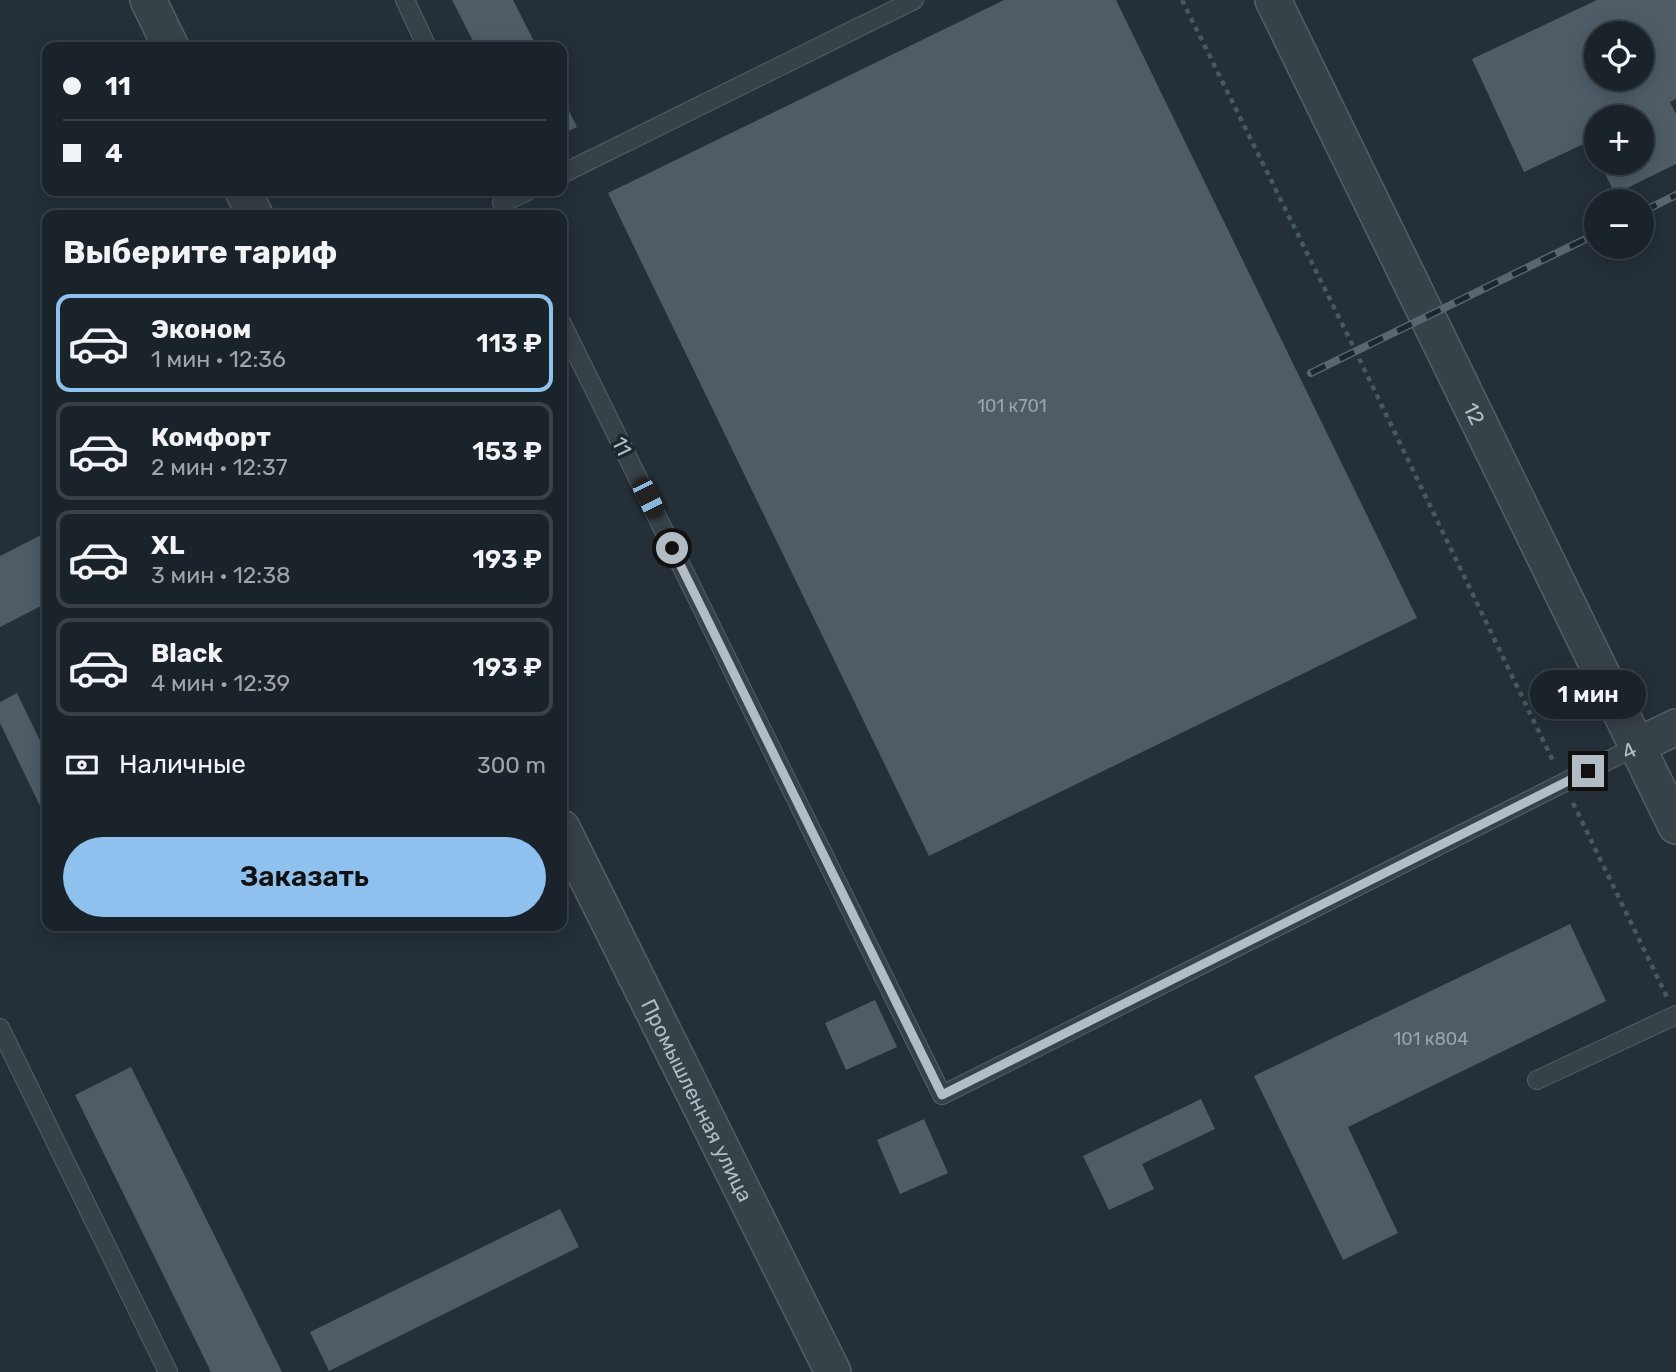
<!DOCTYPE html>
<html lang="ru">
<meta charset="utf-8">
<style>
body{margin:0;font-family:Rubik,sans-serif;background:#242b32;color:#f1f3f6;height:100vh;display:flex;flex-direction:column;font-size:26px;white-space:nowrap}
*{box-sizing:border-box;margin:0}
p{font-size:23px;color:#a0a4a8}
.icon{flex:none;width:38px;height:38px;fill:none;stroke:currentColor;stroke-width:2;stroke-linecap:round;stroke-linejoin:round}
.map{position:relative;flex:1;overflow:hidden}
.drawer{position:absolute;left:42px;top:210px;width:525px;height:721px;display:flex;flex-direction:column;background:#1b232a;border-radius:14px;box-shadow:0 4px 18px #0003,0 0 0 2px #394047}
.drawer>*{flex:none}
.guide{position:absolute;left:42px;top:42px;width:525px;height:154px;border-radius:14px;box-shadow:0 4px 18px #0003,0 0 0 2px #394047;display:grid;align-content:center;height:154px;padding:0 21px;background:#1b232a}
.buttons{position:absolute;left:1584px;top:21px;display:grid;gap:14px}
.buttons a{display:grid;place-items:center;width:70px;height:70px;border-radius:50%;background:#1b232a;box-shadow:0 4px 18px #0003,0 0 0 2px #394047;font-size:35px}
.end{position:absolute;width:32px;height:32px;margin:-16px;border:9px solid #b2bcc4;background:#111;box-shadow:0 0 0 4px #111}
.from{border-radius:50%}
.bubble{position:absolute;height:49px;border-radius:24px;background:#1b232a;box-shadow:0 4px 18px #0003,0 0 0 2px #394047;font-size:23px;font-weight:600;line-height:49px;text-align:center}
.car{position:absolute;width:21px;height:42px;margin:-21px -10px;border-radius:9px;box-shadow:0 0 5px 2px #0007;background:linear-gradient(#222 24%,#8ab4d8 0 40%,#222 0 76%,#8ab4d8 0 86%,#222 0)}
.guide b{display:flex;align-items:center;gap:24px;height:66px;font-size:26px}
.guide b+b{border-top:2px solid #394047}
.guide i{width:18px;height:18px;background:#f1f3f6}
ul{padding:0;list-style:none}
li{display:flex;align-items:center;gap:21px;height:98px;margin:0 14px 10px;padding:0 7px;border:4px solid #394047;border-radius:14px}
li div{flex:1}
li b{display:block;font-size:26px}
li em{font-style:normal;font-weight:600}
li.selected{border-color:#8ec1ed}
li>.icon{width:63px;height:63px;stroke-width:1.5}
h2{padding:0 21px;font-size:32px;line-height:84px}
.pay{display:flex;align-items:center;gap:18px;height:77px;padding:0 21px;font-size:26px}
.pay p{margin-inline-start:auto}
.cta{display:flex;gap:14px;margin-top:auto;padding:14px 21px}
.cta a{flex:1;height:80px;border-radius:42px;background:#8ec1ed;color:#111;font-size:28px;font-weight:600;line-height:80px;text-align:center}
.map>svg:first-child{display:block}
</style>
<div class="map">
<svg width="1676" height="1372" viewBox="0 0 1676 1372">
<rect width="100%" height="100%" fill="#242f38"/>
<g fill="#4f5c66" fill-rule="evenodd">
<path d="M452,0H513L537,47H476Z"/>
<path d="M1004,0H1116L1417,618L929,856L608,193Z"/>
<path d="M1597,0H1676V99L1670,102L1676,114V164L1615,194L1600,163H1642V117H1596V154L1590,141L1524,172L1472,59ZM1596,33H1642V79H1596Z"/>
<path d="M562,97L577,127L562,134Z"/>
<path d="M47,532V603L0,627V556Z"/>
<path d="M17,693L47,755V805L41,808L0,723V702Z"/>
<path d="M1570,924L1606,1001L1348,1127L1398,1233L1343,1260L1254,1076Z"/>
<path d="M875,1000L897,1047L846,1070L825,1023Z"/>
<path d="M131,1067L282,1372H211L75,1095Z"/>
<path d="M1201,1099L1215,1129L1142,1164L1154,1189L1109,1210L1083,1156Z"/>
<path d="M924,1119L948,1173L900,1194L877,1140Z"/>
<path d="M560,1209L579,1247L329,1371L310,1332Z"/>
</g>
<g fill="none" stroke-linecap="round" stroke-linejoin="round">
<defs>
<g id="service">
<path d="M405,0L427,47"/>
<path d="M562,174L914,0"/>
<path d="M502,203L528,191"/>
<path id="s1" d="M562,324L942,1095L1637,746"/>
<path d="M0,1028L168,1372"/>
<path d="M1537,1080L1676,1015"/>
</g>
<g id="minor">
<path d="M148,0L171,47"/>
<path id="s2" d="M1273,0L1676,826"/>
<path d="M243,191L255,215"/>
<path d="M1637,746L1676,727"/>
<path id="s3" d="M562,828L833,1372"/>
</g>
</defs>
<use href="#service" stroke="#555f66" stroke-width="20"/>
<use href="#minor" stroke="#555f66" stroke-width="38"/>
<g stroke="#475a59" stroke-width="4.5" stroke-dasharray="5 5" stroke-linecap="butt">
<path d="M1182,0L1356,352L1554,763"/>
<path d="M1573,803L1667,997"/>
</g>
<use href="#service" stroke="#374148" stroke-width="18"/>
<use href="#minor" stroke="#374148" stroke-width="35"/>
<defs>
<g id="rail">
<path d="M1642,212L1676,195"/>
<path d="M1311,373L1596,234"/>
</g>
</defs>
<use href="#rail" stroke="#5a666f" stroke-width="8"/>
<use href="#rail" stroke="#1c262d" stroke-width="5" stroke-dasharray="16" stroke-linecap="butt"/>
</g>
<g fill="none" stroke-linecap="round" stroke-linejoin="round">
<path stroke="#b2bcc4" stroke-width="9" d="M672,548L942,1095L1588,771"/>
</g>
<g text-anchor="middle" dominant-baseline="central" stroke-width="7" stroke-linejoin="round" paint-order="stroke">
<g font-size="18" fill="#99a4ac">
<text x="1012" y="406">101 к701</text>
<text x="1431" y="1039">101 к804</text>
</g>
<g font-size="21" fill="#b2bcc4" stroke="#1c262d">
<text stroke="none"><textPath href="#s2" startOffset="460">12</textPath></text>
<text transform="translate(622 446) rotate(64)">11</text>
<text stroke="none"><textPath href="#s1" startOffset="1628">4</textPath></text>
<text stroke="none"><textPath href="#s3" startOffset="304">Промышленная улица</textPath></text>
</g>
</g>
</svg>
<div class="buttons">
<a><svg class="icon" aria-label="locate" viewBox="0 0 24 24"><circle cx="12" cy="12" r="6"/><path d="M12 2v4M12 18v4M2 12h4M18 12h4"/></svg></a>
<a>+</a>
<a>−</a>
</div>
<i class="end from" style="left:672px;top:548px"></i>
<i class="end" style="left:1588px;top:771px"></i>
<div class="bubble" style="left:1530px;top:670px;width:116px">1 мин</div>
<i class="car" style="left:648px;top:498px;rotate:154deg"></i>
<div class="guide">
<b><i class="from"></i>11</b>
<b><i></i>4</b>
</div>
<section class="drawer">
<h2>Выберите тариф</h2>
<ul>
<li class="selected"><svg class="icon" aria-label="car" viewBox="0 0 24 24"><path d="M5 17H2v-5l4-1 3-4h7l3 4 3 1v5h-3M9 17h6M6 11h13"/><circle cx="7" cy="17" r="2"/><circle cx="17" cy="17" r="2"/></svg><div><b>Эконом</b><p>1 мин · 12:36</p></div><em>113 ₽</em></li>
<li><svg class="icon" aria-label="car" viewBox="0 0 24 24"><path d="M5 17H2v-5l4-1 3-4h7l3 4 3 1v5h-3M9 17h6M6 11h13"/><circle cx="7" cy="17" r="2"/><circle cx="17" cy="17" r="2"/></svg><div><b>Комфорт</b><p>2 мин · 12:37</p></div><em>153 ₽</em></li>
<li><svg class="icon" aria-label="car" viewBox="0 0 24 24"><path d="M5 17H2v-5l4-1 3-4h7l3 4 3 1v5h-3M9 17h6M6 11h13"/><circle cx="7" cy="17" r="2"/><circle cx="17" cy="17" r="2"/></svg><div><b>XL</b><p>3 мин · 12:38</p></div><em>193 ₽</em></li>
<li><svg class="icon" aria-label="car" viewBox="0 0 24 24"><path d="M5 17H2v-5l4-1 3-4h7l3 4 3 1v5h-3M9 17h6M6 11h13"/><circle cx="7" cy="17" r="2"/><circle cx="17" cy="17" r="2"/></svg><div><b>Black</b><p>4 мин · 12:39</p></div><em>193 ₽</em></li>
</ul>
<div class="pay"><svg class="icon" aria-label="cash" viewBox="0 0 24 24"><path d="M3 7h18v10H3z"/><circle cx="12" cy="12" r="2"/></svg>Наличные<p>300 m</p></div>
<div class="cta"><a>Заказать</a></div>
</section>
</div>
